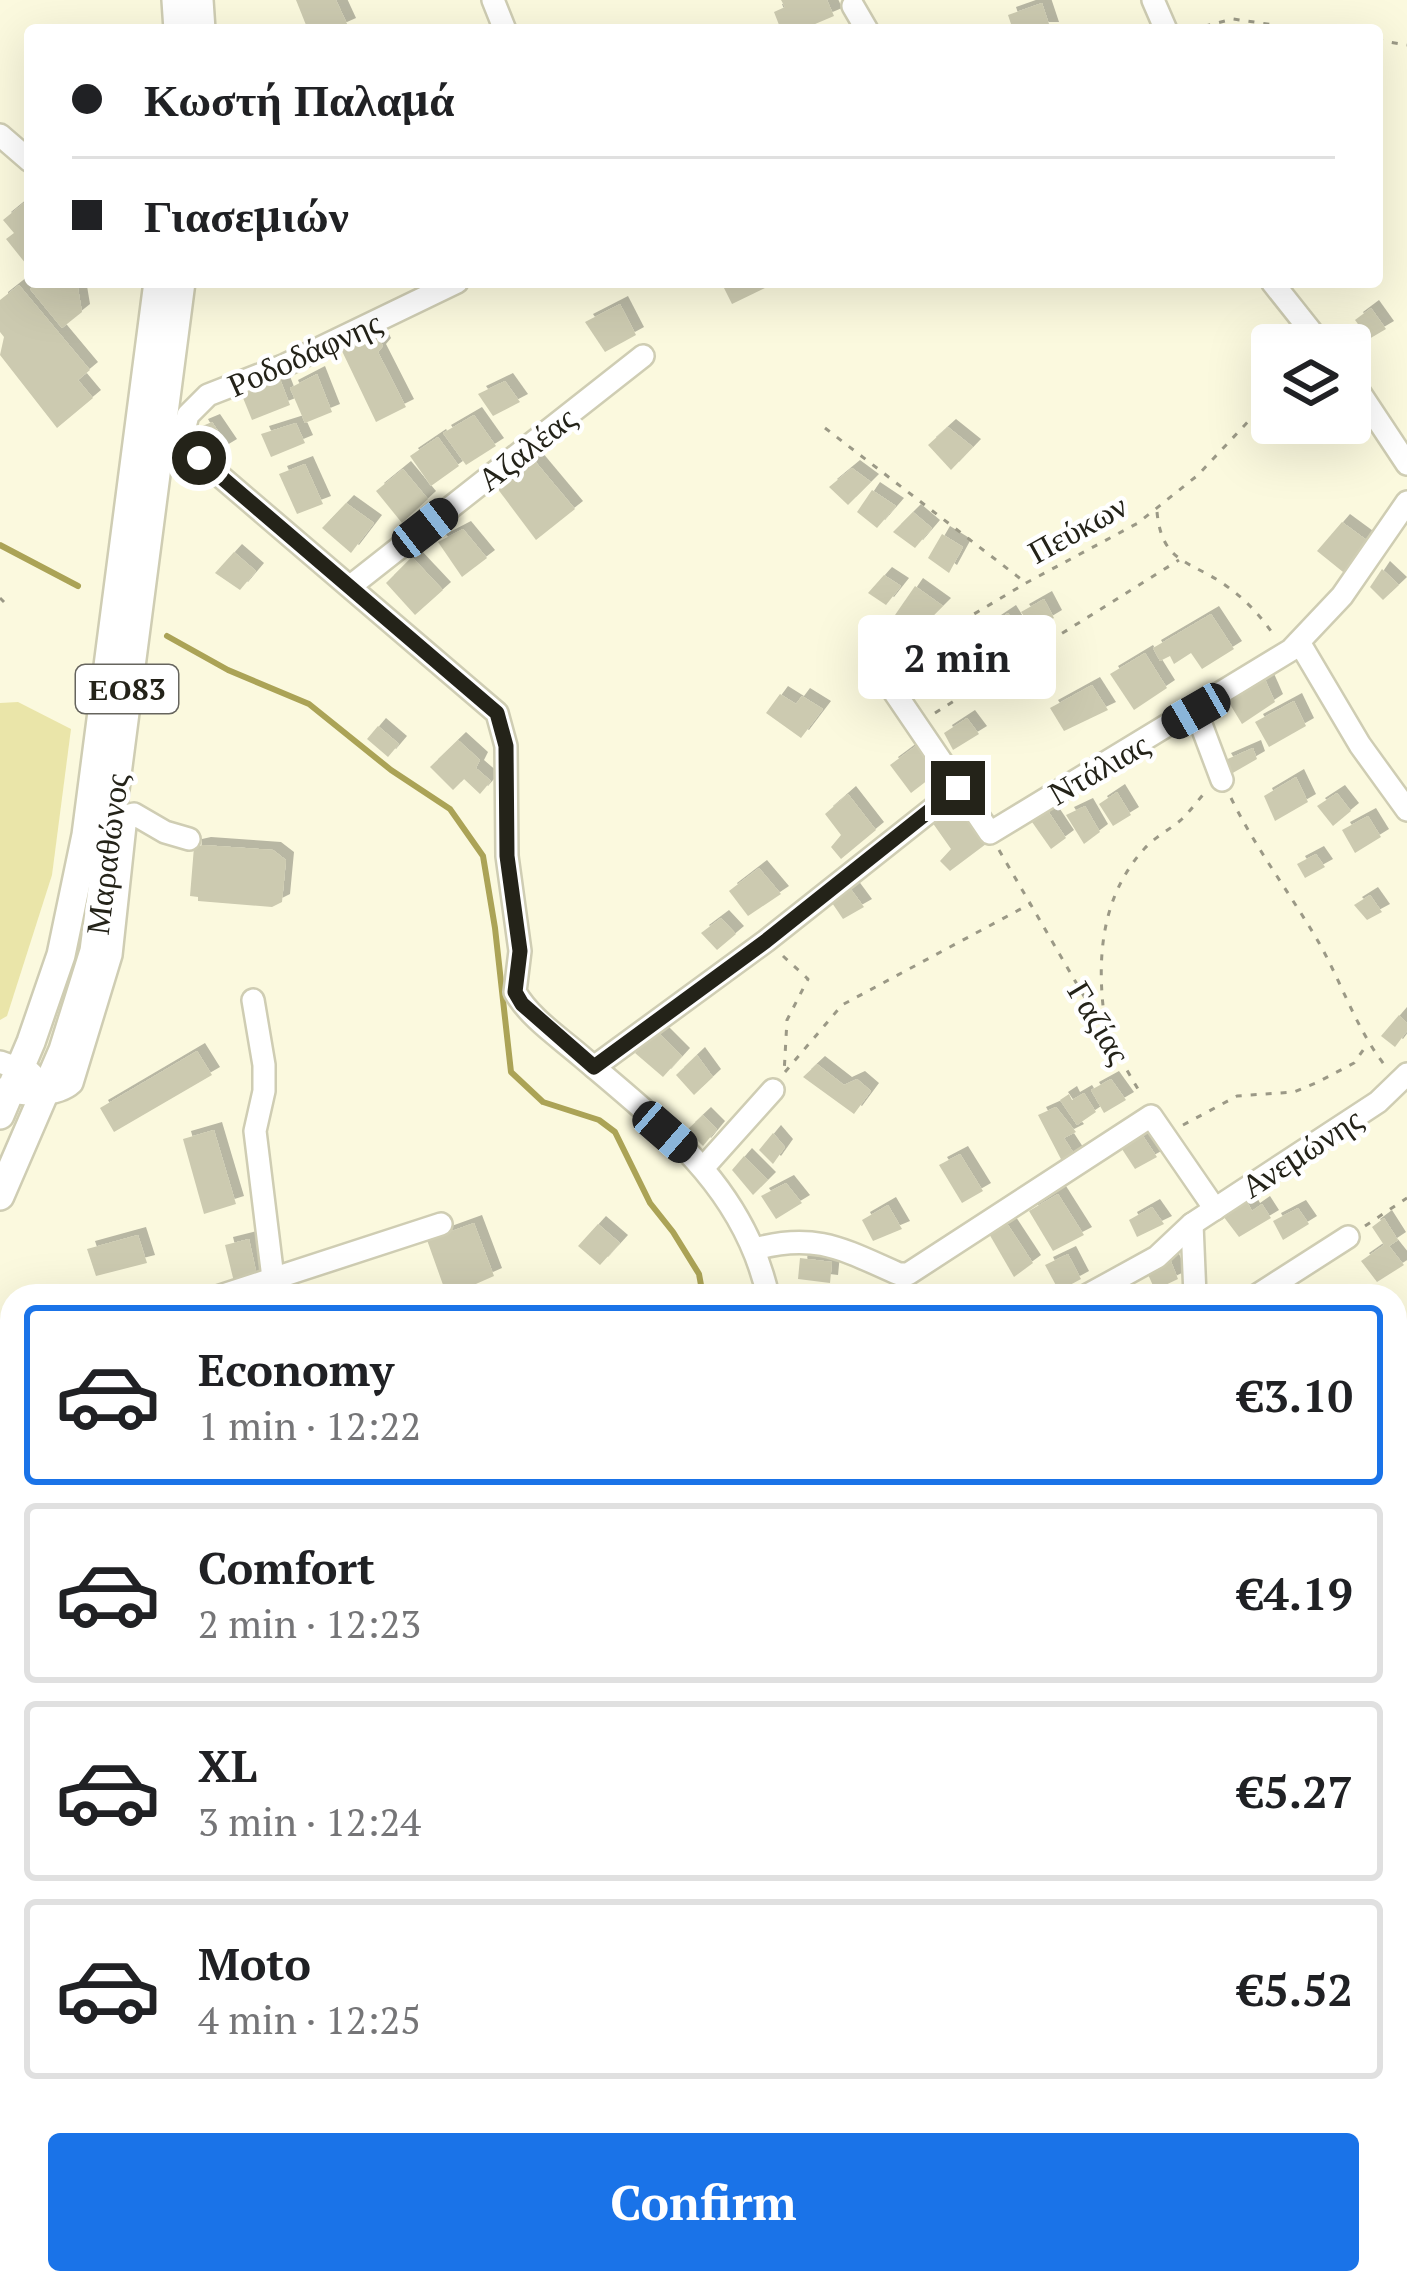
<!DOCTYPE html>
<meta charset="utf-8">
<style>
body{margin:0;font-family:"PT Serif",serif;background:#f2f2f2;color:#202124;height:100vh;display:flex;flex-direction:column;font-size:45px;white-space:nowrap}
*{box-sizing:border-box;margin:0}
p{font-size:39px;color:#757577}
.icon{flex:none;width:66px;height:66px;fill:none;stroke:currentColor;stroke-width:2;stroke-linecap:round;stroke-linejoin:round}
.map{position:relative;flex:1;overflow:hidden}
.panel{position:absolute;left:0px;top:1284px;width:1407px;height:1011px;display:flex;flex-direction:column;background:#fff;border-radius:36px 36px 0 0;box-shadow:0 12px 48px #0002}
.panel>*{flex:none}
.hud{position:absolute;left:24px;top:24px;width:1359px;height:264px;border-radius:12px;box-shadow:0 12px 48px #0002;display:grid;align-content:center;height:264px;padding:0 48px;background:#fff}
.tools{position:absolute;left:1251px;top:324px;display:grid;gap:24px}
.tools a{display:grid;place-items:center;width:120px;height:120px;border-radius:12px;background:#fff;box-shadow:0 12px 48px #0002;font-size:60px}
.end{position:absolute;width:54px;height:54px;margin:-27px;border:15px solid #242319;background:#fff;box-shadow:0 0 0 6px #fff}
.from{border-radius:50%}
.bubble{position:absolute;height:84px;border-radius:12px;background:#fff;box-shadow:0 12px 48px #0002;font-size:39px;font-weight:700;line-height:84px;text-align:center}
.car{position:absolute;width:36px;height:72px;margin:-36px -18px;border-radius:15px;box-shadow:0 0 9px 3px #0007;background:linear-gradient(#222 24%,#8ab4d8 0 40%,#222 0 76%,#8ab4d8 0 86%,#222 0)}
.hud b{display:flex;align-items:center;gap:42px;height:114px;font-size:45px}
.hud b+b{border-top:3px solid #e0e0e0}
.hud i{width:30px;height:30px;background:#202124}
ul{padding:21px 0 0;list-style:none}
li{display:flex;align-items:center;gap:36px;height:180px;margin:0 24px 18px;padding:0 24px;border:6px solid #e0e0e0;border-radius:12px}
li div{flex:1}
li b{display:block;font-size:45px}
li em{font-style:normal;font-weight:700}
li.on{border-color:#1a73e8}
li>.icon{width:108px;height:108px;stroke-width:1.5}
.primary-button{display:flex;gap:24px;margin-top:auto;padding:24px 48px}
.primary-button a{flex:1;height:138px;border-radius:12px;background:#1a73e8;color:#fff;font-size:48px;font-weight:700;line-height:138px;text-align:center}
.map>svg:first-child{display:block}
</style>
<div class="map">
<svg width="1407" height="2293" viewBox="0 0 1407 2293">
<defs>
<filter id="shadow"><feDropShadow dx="8" dy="-8" stdDeviation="0" flood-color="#0004"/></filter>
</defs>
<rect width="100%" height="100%" fill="#fbf9de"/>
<g fill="#eae5a9">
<path d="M18,702L71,729L52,875L7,1016L0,1020V703Z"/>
<path d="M0,1446L12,1481V1627L5,1630L6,1636H0Z"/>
<path d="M1407,2135V2293H811L849,2283H1395V2139Z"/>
</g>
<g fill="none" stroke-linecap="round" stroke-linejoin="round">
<g stroke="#aba356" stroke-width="6">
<path d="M0,545L78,586"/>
<path d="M167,636L228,670L309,704L391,770L450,809L483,856L495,928L511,1072L543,1102L599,1120L615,1132L650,1203L673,1232L699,1274L703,1296"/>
<path d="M1395,2003L1407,1997"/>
<path d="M0,2216L12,2212"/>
</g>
</g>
<g fill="#cccab0" filter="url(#shadow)">
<path d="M296,0H336L348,26L339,30H308Z"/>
<path d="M781,0H827L834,16L801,30H781L774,12L785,7Z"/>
<path d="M1042,3L1051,30H1013L1008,15Z"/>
<path d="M30,198V269L6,239L14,233L3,220Z"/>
<path d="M39,282H77L82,312L62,328L30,289Z"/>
<path d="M721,282H764L767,287L732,304Z"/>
<path d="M19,285L90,370L78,380L93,398L57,428L0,355L4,337L0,332V300Z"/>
<path d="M620,304L636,335L605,352L585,322Z"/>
<path d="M1371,308L1386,329L1369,339L1355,320Z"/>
<path d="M378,336L383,346L378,352L406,407L376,422L342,351Z"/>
<path d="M317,374L332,412L305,423L290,388Z"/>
<path d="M280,379L290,405L252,420L241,393Z"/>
<path d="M505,381L520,402L493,416L478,394Z"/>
<path d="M474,415L496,446L466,465L443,433Z"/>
<path d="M212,422L229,447L209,459L199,445L206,438L200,427Z"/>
<path d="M296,423L305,443L271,457L261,434Z"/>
<path d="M948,427L973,447L951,470L928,445Z"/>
<path d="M438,437L459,466L431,486L410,456Z"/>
<path d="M534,460L575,509L536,540L497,488Z"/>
<path d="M305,464L323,504L297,514L279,474Z"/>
<path d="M852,468L871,482L848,505L829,487Z"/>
<path d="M403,469L428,499L402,523L376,491Z"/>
<path d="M872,490L896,506L877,528L857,512Z"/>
<path d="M346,503L374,523L351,553L322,528Z"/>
<path d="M913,512L932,528L915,548L893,532Z"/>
<path d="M1342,522L1372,544L1348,576L1317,551Z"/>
<path d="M463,529L487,558L462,577L438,542Z"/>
<path d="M942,534L963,547L949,573L928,558Z"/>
<path d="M234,552L256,571L240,590L215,573Z"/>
<path d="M412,557L443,590L415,615L386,583Z"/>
<path d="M1382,569L1399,585L1383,600L1370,587Z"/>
<path d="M884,575L901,586L886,605L868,593Z"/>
<path d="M915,586L943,606L918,631L895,615Z"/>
<path d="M1044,599L1054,618L1034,630L1021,612Z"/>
<path d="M1008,613L1023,637L999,651L984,629Z"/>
<path d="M1211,614L1234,649L1202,669L1191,653L1174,664L1170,656L1160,661L1153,648Z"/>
<path d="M966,638L982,659L950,677L937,656Z"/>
<path d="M1145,653L1167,688L1134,710L1110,674Z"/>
<path d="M1264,677L1275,702L1242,724L1228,701Z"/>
<path d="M1092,685L1108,710L1064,731L1050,708Z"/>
<path d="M780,694L796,704L802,696L823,709L801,738L766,713Z"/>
<path d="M1294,701L1306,726L1269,747L1255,722Z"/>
<path d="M967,718L979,734L953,750L944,733Z"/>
<path d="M378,726L399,744L388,757L367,739Z"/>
<path d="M458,740L480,760L476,768L491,781L480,794L464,779L453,790L430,767Z"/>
<path d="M917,745L937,773L911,793L890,765Z"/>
<path d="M1253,748L1257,759L1231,774L1223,761Z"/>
<path d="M1296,777L1308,802L1275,821L1264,796Z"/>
<path d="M1117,792L1131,815L1113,826L1099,804Z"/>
<path d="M1337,793L1351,811L1333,826L1317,806Z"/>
<path d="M848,794L876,830L841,859L831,847L841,835L825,814Z"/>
<path d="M956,804L986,844L950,871L940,861L951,849L932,822Z"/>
<path d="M1085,806L1100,832L1084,844L1066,815Z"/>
<path d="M1048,811L1066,838L1051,849L1032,822Z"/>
<path d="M1368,816L1381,837L1355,853L1342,830Z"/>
<path d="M203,845L273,850L286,860L282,902L272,907L198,901V897L190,896L194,847Z"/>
<path d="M1316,854L1325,867L1305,878L1297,864Z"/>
<path d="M759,868L781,894L748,916L729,891Z"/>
<path d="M847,884L864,907L843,919L828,897Z"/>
<path d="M1370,895L1382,912L1367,920L1354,905Z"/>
<path d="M721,918L736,934L717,950L701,933Z"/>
<path d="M1399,1015L1407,1023V1031L1395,1047L1381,1036Z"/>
<path d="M658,1032L682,1056L663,1077L635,1053Z"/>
<path d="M197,1051L212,1075L114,1132L100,1108Z"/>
<path d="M697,1055L713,1077L694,1095L676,1075Z"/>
<path d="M817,1064L844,1085L857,1079L871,1091L854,1114L803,1077Z"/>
<path d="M1111,1079L1126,1100L1104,1113L1091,1090Z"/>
<path d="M1084,1093L1096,1112L1077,1125L1060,1100L1069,1094L1072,1100Z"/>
<path d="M1056,1107L1076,1132L1064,1138L1075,1155L1063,1163L1038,1115Z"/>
<path d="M703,1115L717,1129L703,1146L687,1130Z"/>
<path d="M214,1130L236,1204L204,1214L183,1139Z"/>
<path d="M773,1133L785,1147L773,1164L759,1150Z"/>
<path d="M1141,1133L1157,1157L1135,1169L1120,1146Z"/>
<path d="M960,1154L983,1191L962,1203L939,1165Z"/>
<path d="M744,1156L768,1180L753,1195L732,1170Z"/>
<path d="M786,1183L802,1203L776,1219L761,1196Z"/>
<path d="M1058,1194L1084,1235L1053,1251L1029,1211Z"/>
<path d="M1244,1196L1252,1211L1262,1204L1271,1218L1239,1237L1220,1212Z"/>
<path d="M888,1205L902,1229L873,1241L862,1220Z"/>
<path d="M1152,1207L1164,1224L1137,1237L1129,1220Z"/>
<path d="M1298,1208L1309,1224L1283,1240L1273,1221Z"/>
<path d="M1384,1218L1398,1240L1389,1246L1404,1265L1377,1282L1361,1261L1384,1245L1372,1227Z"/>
<path d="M1006,1222L1033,1263L1014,1277L988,1232Z"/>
<path d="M474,1223L494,1276L460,1291L462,1296H447L427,1240Z"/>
<path d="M598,1224L620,1243L600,1265L578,1246Z"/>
<path d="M138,1235L147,1263L96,1276L87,1249Z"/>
<path d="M249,1239L258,1280L235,1286L225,1245Z"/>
<path d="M1068,1254L1081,1279L1059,1291L1045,1265Z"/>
<path d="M800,1258L832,1262L830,1283L798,1279Z"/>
<path d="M1170,1259L1178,1279L1155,1290L1146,1270Z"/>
<path d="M6,1391L12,1404V1441L0,1411V1393Z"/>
<path d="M1407,1839V1870L1395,1873V1842Z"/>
<path d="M12,1840V1877L0,1878V1843Z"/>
<rect x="0" y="1955" width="12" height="31"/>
<path d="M704,2283H758L759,2290L706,2293Z"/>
</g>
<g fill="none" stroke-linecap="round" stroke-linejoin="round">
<defs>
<g id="minor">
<path d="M493,0L505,30"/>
<path d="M1153,0L1166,30"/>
<path d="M853,6L867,30"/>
<path d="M0,135L30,161"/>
<path d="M1272,282L1322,345"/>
<path d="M1350,378L1407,464"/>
<path d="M159,448L179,449L199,458L497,713L506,746L507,856L520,951L515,992C530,1018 559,1037 582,1057C663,1126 744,1187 768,1296"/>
<path d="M179,449L188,415L208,395L285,365L457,282"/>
<path d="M352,585L643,356"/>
<path d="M1299,642L1360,745L1407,810"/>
<path d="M880,671L990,833L1291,650L1342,596L1407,502"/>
<path d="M1196,711L1222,780"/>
<path d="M253,1000L264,1065V1091L255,1131L273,1278L280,1296"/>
<path d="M0,1062L31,1073L47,1090"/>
<path d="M594,1067L766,941L959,788"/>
<path d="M1,1089C21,1096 57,1097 72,1083L111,955L126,816L134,814L165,832L189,839"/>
<path d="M703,1168L773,1090"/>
<path d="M1192,1224L1195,1296"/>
<path d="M755,1249C816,1232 844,1250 899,1274H908L1151,1116L1215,1209"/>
<path d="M220,1296L441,1224"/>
<path d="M1086,1296L1157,1257L1192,1224L1378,1102L1407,1074"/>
<path d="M1256,1296L1348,1237"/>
<path d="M0,1370L12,1366"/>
<path d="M1395,1384L1407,1377"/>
<path d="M10,1644L12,1670"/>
</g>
<g id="major">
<path d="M176,0L178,30"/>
<path d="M199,0L201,30"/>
<path d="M0,1115L31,1042L61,955L86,835L158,282"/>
<path d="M0,1196L63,1050L94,951L181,282"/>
<path d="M1395,1661L1407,1657"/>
<path d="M0,2055H12"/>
</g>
</defs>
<use href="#minor" stroke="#cfcdb3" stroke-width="26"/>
<use href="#major" stroke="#cfcdb3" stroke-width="32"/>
<g stroke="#9b9986" stroke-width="3" stroke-dasharray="6 9" stroke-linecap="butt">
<path d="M1190,30L1233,19L1309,30"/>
<path d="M1377,40L1407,45"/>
<path d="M825,428L1026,583"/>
<path d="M1157,512C1162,564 1190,560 1225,585C1244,598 1260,615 1273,634"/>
<path d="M0,598L4,602"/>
<path d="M897,660L1026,583L1138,523L1198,475L1272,396"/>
<path d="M935,713L1179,560"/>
<path d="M1231,798C1255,847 1287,889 1315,936C1341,979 1355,1029 1387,1068"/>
<path d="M999,850L1142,1096"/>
<path d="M783,956L808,979L787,1020L784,1074"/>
<path d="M1107,1035C1096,970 1097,900 1145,848C1156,836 1171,829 1182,819C1191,810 1199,799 1207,790"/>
<path d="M785,1072L842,1005L1030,904"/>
<path d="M1183,1125L1237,1096L1294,1092L1316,1083L1354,1063L1366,1046"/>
<path d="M1365,1226L1407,1198"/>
<path d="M1407,2065L1403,2075L1407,2087"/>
<path d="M1395,2089L1402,2076"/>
<path d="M527,2293L533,2283"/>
</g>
<use href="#minor" stroke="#fff" stroke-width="21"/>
<use href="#major" stroke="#fff" stroke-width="27"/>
</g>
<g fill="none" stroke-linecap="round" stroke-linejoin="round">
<path stroke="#242319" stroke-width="15" d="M199,458L497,713L506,746L507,856L520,951L515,992L522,1004L594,1067L766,941L958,788"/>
</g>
<g text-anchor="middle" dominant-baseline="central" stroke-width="9" stroke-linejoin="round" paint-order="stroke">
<rect fill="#fff" stroke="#66655e" stroke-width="3" x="76" y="665" width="102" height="48" rx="9"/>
<g font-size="30" font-weight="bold" fill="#242319">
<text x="127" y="689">ΕΟ83</text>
</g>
<g font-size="33" fill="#242319" stroke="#fff">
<text transform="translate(304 353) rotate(-24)">Ροδοδάφνης</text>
<text transform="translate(526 448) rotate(-38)">Αζαλέας</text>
<text transform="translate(1077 528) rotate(-29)">Πεύκων</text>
<text transform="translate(1098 768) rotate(-30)">Ντάλιας</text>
<text transform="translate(106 854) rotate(-83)">Μαραθώνος</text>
<text transform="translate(1100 1022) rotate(59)">Γαζίας</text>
<text transform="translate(1301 1152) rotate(-33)">Ανεμώνης</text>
</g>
</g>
</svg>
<div class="tools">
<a><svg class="icon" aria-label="layers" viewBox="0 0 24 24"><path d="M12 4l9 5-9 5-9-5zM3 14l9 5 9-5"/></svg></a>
</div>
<i class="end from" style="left:199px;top:458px"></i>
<i class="end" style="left:958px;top:788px"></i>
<div class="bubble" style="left:858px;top:615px;width:198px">2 min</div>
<i class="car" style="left:425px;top:528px;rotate:52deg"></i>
<i class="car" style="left:1196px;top:711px;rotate:240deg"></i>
<i class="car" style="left:665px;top:1132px;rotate:131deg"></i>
<div class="hud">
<b><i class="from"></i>Κωστή Παλαμά</b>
<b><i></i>Γιασεμιών</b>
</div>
<section class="panel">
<ul>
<li class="on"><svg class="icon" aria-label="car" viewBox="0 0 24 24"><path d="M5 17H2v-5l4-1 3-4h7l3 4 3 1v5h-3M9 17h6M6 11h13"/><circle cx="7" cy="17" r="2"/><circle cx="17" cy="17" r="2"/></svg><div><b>Economy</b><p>1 min · 12:22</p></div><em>€3.10</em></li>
<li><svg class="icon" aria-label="car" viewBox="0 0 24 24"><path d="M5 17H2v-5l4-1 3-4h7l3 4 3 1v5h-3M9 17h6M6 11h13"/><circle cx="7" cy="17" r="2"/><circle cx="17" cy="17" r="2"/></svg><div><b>Comfort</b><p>2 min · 12:23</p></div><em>€4.19</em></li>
<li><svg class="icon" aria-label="car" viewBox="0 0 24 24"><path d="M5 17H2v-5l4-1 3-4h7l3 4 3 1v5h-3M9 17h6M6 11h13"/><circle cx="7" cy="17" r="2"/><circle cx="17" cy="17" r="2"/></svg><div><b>XL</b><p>3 min · 12:24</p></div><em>€5.27</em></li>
<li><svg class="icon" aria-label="car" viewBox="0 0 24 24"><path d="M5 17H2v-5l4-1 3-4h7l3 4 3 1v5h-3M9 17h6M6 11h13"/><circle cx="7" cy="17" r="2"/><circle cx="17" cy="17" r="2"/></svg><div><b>Moto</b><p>4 min · 12:25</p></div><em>€5.52</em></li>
</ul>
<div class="primary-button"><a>Confirm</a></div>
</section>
</div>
